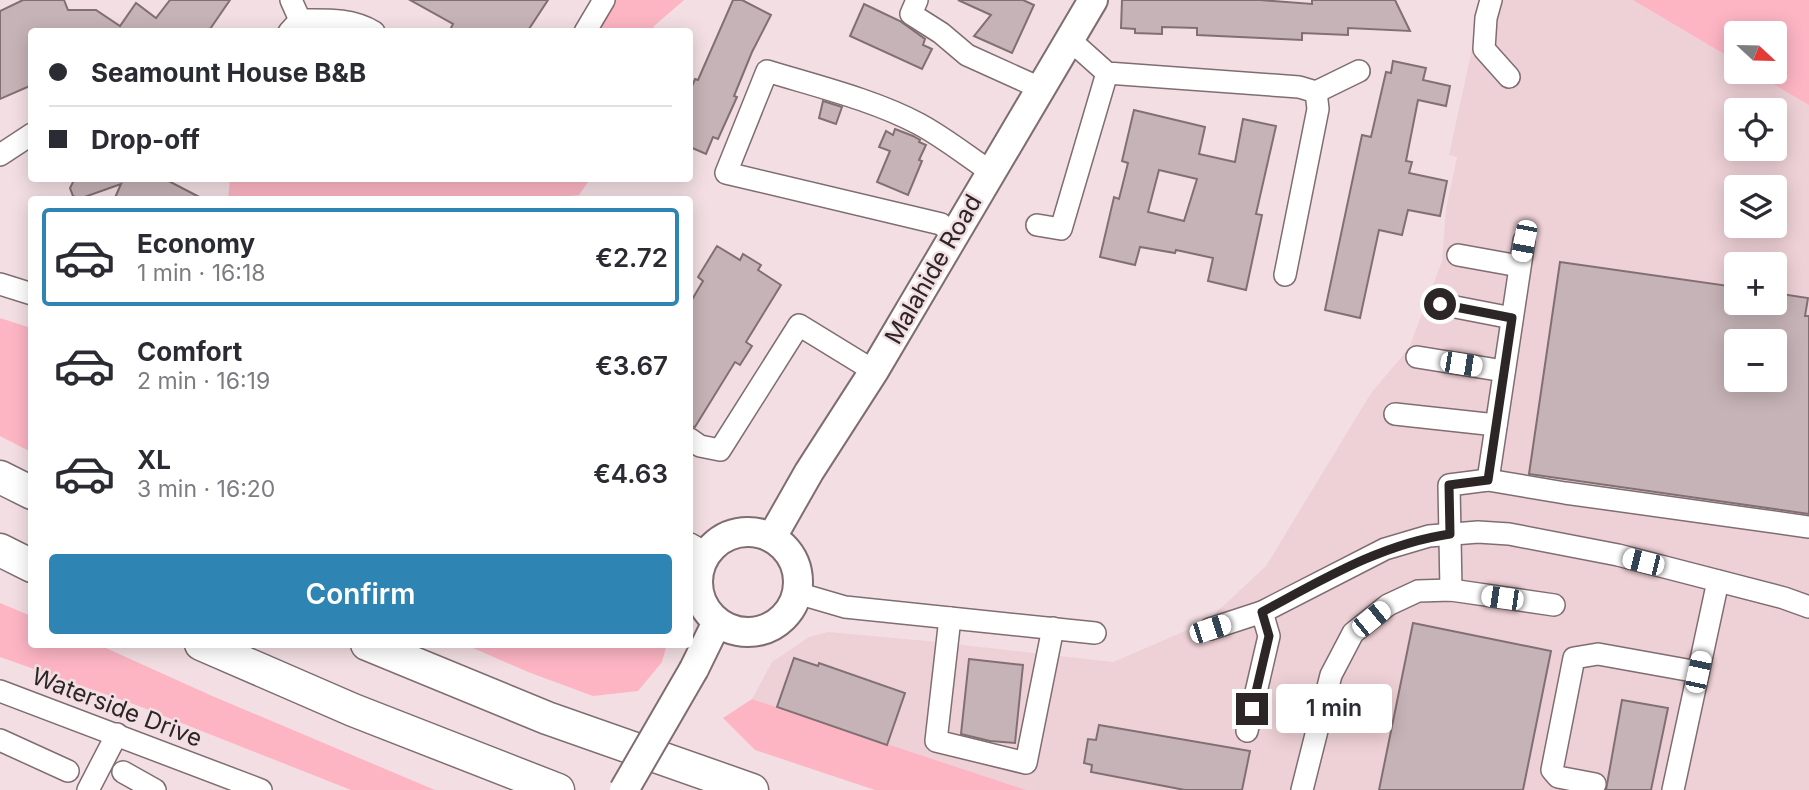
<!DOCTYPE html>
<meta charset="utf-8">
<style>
body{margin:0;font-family:Inter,sans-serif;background:#f7f7f7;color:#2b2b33;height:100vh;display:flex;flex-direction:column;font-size:26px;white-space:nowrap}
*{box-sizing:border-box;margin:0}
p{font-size:23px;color:#7c7c81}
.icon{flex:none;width:38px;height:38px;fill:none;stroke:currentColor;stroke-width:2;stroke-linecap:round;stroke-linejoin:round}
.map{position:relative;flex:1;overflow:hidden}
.sheet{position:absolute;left:28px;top:196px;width:665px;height:452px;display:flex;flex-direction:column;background:#fff;border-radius:7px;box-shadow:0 4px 18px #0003}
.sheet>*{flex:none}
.hud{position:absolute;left:28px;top:28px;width:665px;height:154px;border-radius:7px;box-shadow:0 4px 18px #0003;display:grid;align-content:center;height:154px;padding:0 21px;background:#fff}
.needle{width:46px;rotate:112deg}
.fabs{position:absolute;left:1724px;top:21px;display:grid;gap:14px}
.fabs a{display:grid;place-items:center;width:63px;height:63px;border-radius:7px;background:#fff;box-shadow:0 4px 18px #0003;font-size:35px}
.end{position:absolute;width:32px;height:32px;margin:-16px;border:9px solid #2d2627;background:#fff;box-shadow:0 0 0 4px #fff}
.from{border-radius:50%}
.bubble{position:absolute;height:49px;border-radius:7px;background:#fff;box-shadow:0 4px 18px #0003;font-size:23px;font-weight:600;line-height:49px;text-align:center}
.car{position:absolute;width:21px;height:42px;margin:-21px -10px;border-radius:9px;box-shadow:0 0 5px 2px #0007;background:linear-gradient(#fff 24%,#345 0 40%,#fff 0 76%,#345 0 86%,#fff 0)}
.hud b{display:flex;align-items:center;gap:24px;height:66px;font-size:26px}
.hud b+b{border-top:2px solid #e1e1e2}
.hud i{width:18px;height:18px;background:#2b2b33}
ul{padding:12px 0 0;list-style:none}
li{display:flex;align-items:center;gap:21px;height:98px;margin:0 14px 10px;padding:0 7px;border:4px solid transparent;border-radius:7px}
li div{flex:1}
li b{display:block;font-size:26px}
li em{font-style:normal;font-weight:600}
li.current{border-color:#2e84b3}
li>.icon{width:63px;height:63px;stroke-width:1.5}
.button{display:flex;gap:14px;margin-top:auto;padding:14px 21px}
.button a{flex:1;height:80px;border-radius:7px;background:#2e84b3;color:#fff;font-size:28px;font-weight:600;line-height:80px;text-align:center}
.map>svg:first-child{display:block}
</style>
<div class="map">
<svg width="1809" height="790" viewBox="0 0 1809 790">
<rect width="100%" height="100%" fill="#f3dfe3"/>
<path fill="#eed1d6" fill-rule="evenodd" d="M1488,0H1809V790H1026L752,699L772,662L809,637L828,632L928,641L1113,662L1206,622L1266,566L1371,393L1409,348L1442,261L1446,209L1457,157L1449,155L1478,21ZM1736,33H1774V72H1736ZM1736,110H1774V149H1736ZM1736,187H1774V226H1736ZM1736,264H1774V303H1736ZM1736,341H1774V380H1736Z"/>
<g fill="#fdb5c4">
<path d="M615,0H684L654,26L653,31L595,32Z"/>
<path d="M1633,0H1809V105L1753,72H1774V33H1736V61Z"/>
<path d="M230,179V178L590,179L579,195L539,199H228Z"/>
<path d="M0,318L31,328V452L0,436Z"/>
<path d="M0,603L31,616L32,644H97L210,695L435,790H351L136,705L0,657Z"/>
<path d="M464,644H667L662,662L638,691L593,696L528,672Z"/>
<path d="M752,699L1026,790H875L755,750L723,718Z"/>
</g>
<g fill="#c6b3b7" stroke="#817073" stroke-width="2" fill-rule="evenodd">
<path d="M23,0H64L68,10H96L120,26L136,3L156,18L170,0H230L208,32L32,30V85L0,99V11Z"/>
<path d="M410,0H548L527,32H449L453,24Z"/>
<path d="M733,0H742L771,15L752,52L734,96L737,97L718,139L713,137L706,154L690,147V91L695,79L698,80Z"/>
<path d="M958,0H1023L1034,5L1012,53L974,36L991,15Z"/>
<path d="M1122,0H1260L1312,4V0H1395L1410,31L1348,28V35L1302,33V40L1197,35V28L1162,27V34L1135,33V29L1121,28Z"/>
<path d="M864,4L900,21L925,39L923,45L932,49L922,69L850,36Z"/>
<path d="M1393,61L1426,68L1423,80L1450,86L1446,106L1418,100L1406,161L1412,162L1409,173L1447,181L1440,216L1408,210L1402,235L1379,230L1360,318L1325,310L1362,135L1371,137L1386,72L1391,73Z"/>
<path d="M823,101L842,107L836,124L819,118Z"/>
<path d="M1134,110L1205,127L1199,154L1235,162L1243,119L1276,126L1256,214L1262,215L1246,290L1208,281L1213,258L1176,250L1175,253L1140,247L1135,265L1100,257L1114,197L1119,199L1128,163L1122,161ZM1159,170L1197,179L1184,221L1148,212Z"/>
<path d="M895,129L913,136L920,140L919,142L926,145L919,160L922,161L908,195L877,182L890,151L879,147L886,131L893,135Z"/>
<path d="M75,178H163L205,200H114L121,184L79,199L73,196L70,188Z"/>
<path d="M717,246L740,260L743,254L761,265L758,270L781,285L746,342L752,346L740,365L735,362L695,427L690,426V303L703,281L698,277Z"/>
<path d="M1560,262L1736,287V303H1774V293L1808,298L1805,316H1809V514L1529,474ZM1736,341H1774V380H1736Z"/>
<path d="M1413,623L1551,651L1523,790H1379Z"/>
<path d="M794,658L818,666L819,663L905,693L887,745L777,707Z"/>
<path d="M969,659L1023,665L1015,743L990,741L961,734Z"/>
<path d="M1622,700L1668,708L1651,790H1606Z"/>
<path d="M1099,725L1250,751L1242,790H1185L1091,772L1092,765L1084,763L1088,739L1096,740Z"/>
</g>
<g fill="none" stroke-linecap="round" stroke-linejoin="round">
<defs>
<g id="minor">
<path d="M291,0L300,20"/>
<path d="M917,0L911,14L941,33L967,55L1040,88"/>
<path d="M1491,0L1486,18L1484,49L1509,77"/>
<path d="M289,32L300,20C325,20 351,18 374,32"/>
<path d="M585,32L604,0"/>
<path d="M1069,39L1107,73L1299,87L1316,92L1318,109L1285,275"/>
<path d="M1316,92L1359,71"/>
<path d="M0,155L32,134"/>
<path d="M1037,225L1061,229L1107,73"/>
<path d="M954,235L941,224L726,173L767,71C816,86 874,100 919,124C945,138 967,156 991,172"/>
<path d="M1458,255L1519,266"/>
<path d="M0,284L32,294"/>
<path d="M1440,304L1512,318"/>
<path d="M1417,357L1504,371"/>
<path d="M1395,414L1496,425"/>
<path d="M690,439L700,446L720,450L799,325L874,371"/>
<path d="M1488,480L1524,241"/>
<path d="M690,544L706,553"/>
<path d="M1451,590L1449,485L1488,480L1565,493L1809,527"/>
<path d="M797,593L845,607L1095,633"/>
<path d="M950,618L936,741L1026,763L1053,628"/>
<path d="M1210,629L1262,612L1385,549L1429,536L1478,532L1509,534L1618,555L1784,598L1809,607"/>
<path d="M0,691L261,790"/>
<path d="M1247,731L1269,636L1262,612"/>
<path d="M0,740L68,771"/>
<path d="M123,772L155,790"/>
<path d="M1595,784L1558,777L1552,770L1574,658L1598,654L1698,672"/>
<path d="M88,790L117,734"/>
<path d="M1302,790L1331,675L1353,633L1388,605L1418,591L1451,590L1554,605"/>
<path d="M1673,790L1718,581"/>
</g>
<g id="major">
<circle cx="748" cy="582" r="50"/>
<path d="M772,537L809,472L874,371L1093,0"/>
<path d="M694,669L717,622"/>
</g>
<g id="highway">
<path d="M0,477L32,493"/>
<path d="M0,550L32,566"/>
<path d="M201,644L353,710L558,790"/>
<path d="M367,644L547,718L752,790"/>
</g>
</defs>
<use href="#minor" stroke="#7f6d71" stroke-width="24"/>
<use href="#major" stroke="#7f6d71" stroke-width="32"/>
<use href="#highway" stroke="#7f6d71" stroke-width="35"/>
<use href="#minor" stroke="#fff" stroke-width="21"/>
<use href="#major" stroke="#fff" stroke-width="28"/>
<use href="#highway" stroke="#fff" stroke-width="32"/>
<defs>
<path id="major-bridge" d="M624,790L694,669"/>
</defs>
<use href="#major-bridge" stroke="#7f6d71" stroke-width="32" stroke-linecap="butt"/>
<use href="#major-bridge" stroke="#fff" stroke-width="28"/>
</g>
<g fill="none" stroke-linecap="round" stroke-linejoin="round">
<path stroke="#2d2627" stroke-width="9" d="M1252,709L1269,636L1262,612C1322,580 1381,544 1450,534L1449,485L1488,480L1512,318L1440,304"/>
</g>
<g text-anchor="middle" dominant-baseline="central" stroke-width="5" stroke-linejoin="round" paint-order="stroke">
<g font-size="24" fill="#2d2627" stroke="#f3dfe3">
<text transform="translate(933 269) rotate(-60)">Malahide Road</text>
<text transform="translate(117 707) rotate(21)">Waterside Drive</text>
</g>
</g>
</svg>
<div class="fabs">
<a><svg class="needle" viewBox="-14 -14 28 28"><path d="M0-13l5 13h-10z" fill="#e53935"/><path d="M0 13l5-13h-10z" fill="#7c7c81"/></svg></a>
<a><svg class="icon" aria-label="locate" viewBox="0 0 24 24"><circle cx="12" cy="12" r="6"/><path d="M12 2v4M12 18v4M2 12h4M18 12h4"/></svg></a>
<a><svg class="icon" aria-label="layers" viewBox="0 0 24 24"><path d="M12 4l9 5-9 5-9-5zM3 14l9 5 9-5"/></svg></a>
<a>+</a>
<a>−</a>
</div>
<i class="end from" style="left:1440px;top:304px"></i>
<i class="end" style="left:1252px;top:709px"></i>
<div class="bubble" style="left:1276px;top:684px;width:116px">1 min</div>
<i class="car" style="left:1524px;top:241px;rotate:191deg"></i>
<i class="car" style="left:1461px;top:364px;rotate:99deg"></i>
<i class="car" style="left:1643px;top:562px;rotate:284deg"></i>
<i class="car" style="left:1502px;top:598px;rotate:278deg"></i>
<i class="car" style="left:1371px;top:619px;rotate:51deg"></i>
<i class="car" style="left:1210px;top:629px;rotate:72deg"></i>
<i class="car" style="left:1698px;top:672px;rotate:12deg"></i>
<div class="hud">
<b><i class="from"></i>Seamount House B&amp;B</b>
<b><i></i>Drop-off</b>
</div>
<section class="sheet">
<ul>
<li class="current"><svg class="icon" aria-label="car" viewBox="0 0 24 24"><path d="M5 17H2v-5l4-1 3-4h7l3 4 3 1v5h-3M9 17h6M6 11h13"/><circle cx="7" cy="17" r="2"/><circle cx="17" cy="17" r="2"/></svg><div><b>Economy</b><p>1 min · 16:18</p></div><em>€2.72</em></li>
<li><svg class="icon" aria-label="car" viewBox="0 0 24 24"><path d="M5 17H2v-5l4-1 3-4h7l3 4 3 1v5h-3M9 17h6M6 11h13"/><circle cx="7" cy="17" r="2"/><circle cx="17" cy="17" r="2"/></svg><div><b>Comfort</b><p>2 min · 16:19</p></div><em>€3.67</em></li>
<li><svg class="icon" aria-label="car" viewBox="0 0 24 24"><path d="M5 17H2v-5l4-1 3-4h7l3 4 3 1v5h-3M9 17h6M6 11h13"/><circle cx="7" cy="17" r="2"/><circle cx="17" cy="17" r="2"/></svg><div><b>XL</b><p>3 min · 16:20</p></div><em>€4.63</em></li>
</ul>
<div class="button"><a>Confirm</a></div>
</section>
</div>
